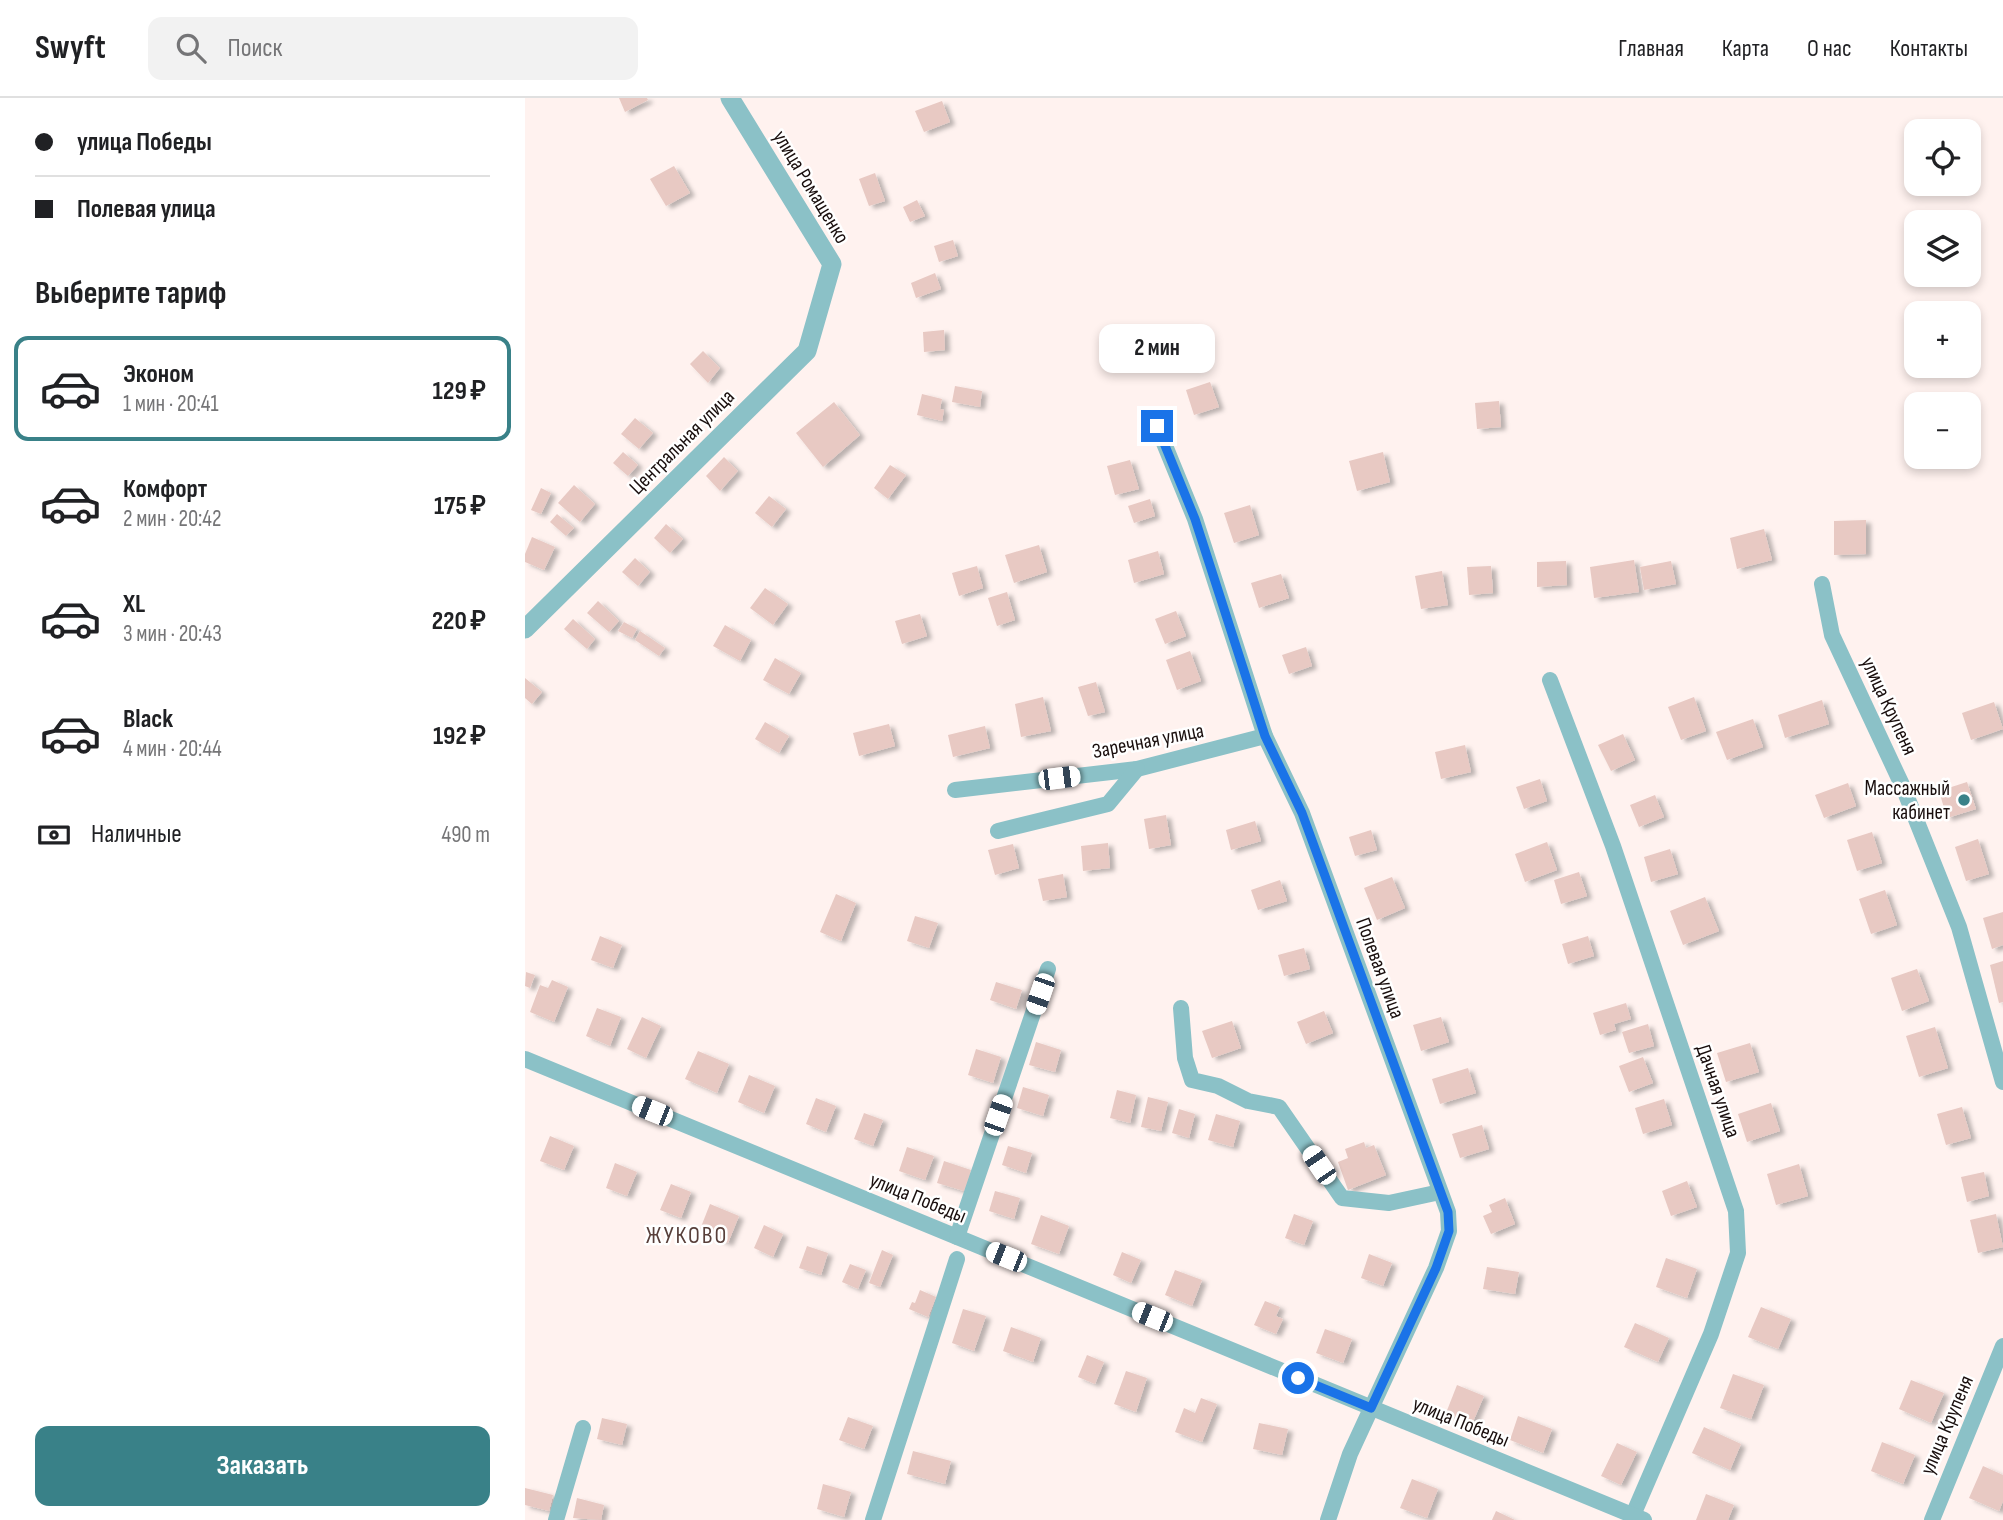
<!DOCTYPE html>
<html lang="ru">
<meta charset="utf-8">
<style>
body{margin:0;font-family:"Sofia Sans Condensed",sans-serif;background:#f2f2f2;color:#202124;height:100vh;display:flex;flex-direction:column;font-size:26px;white-space:nowrap}
*{box-sizing:border-box;margin:0}
p{font-size:23px;color:#757577}
.icon{flex:none;width:38px;height:38px;fill:none;stroke:currentColor;stroke-width:2;stroke-linecap:round;stroke-linejoin:round}
.map{position:relative;flex:1;overflow:hidden}
.sheet{display:flex;flex-direction:column;background:#fff;width:525px}
.sheet>*{flex:none}
.guide{display:grid;align-content:center;height:154px;padding:0 35px;background:#fff}
.tools{position:absolute;left:1379px;top:21px;display:grid;gap:14px}
.tools a{display:grid;place-items:center;width:77px;height:77px;border-radius:14px;background:#fff;box-shadow:0 4px 10px #0003;font-size:35px}
.end{position:absolute;width:32px;height:32px;margin:-16px;border:9px solid #1a73e8;background:#fff;box-shadow:0 0 0 4px #fff}
.from{border-radius:50%}
.bubble{position:absolute;height:49px;border-radius:14px;background:#fff;box-shadow:0 4px 10px #0003;font-size:23px;font-weight:700;line-height:49px;text-align:center}
.car{position:absolute;width:21px;height:42px;margin:-21px -10px;border-radius:9px;box-shadow:0 0 5px 2px #0007;background:linear-gradient(#fff 24%,#345 0 40%,#fff 0 76%,#345 0 86%,#fff 0)}
.guide b{display:flex;align-items:center;gap:24px;height:66px;font-size:26px}
.guide b+b{border-top:2px solid #e0e0e0}
.guide i{width:18px;height:18px;background:#202124}
ul{padding:0;list-style:none}
li{display:flex;align-items:center;gap:21px;height:105px;margin:0 14px 10px;padding:0 21px;border:4px solid transparent;border-radius:14px}
li div{flex:1}
li b{display:block;font-size:26px}
li em{font-style:normal;font-weight:700}
li.active{border-color:#398188}
li>.icon{width:63px;height:63px;stroke-width:1.5}
h2{padding:0 35px;font-size:32px;line-height:84px}
.pay{display:flex;align-items:center;gap:18px;height:77px;padding:0 35px;font-size:26px}
.pay p{margin-inline-start:auto}
.action{display:flex;gap:14px;margin-top:auto;padding:14px 35px}
.action a{flex:1;height:80px;border-radius:14px;background:#398188;color:#fff;font-size:28px;font-weight:700;line-height:80px;text-align:center}
header{display:flex;align-items:center;gap:42px;box-sizing:border-box;height:98px;padding:0 35px;background:#fff;border-bottom:2px solid #e0e0e0}
header strong{font-size:33px}
nav{display:flex;gap:38px;margin-inline-start:auto;font-size:24px}
.search{width:490px;height:63px;background:#f2f2f2;display:flex;align-items:center;gap:18px;box-sizing:border-box;padding:0 24px;border-radius:14px;color:#757577;font-size:26px}
main{display:flex;flex:1;min-height:0}
.map>svg:first-child{display:block}
</style>
<header>
<strong>Swyft</strong>
<div class="search"><svg class="icon" aria-label="search" viewBox="0 0 24 24"><circle cx="10" cy="10" r="6"/><path d="M15 15l6 6"/></svg>Поиск</div>
<nav><a>Главная</a><a>Карта</a><a>О нас</a><a>Контакты</a></nav>
</header>
<main>
<section class="sheet">
<div class="guide">
<b><i class="from"></i>улица Победы</b>
<b><i></i>Полевая улица</b>
</div>
<h2>Выберите тариф</h2>
<ul>
<li class="active"><svg class="icon" aria-label="car" viewBox="0 0 24 24"><path d="M5 17H2v-5l4-1 3-4h7l3 4 3 1v5h-3M9 17h6M6 11h13"/><circle cx="7" cy="17" r="2"/><circle cx="17" cy="17" r="2"/></svg><div><b>Эконом</b><p>1 мин · 20:41</p></div><em>129 ₽</em></li>
<li><svg class="icon" aria-label="car" viewBox="0 0 24 24"><path d="M5 17H2v-5l4-1 3-4h7l3 4 3 1v5h-3M9 17h6M6 11h13"/><circle cx="7" cy="17" r="2"/><circle cx="17" cy="17" r="2"/></svg><div><b>Комфорт</b><p>2 мин · 20:42</p></div><em>175 ₽</em></li>
<li><svg class="icon" aria-label="car" viewBox="0 0 24 24"><path d="M5 17H2v-5l4-1 3-4h7l3 4 3 1v5h-3M9 17h6M6 11h13"/><circle cx="7" cy="17" r="2"/><circle cx="17" cy="17" r="2"/></svg><div><b>XL</b><p>3 мин · 20:43</p></div><em>220 ₽</em></li>
<li><svg class="icon" aria-label="car" viewBox="0 0 24 24"><path d="M5 17H2v-5l4-1 3-4h7l3 4 3 1v5h-3M9 17h6M6 11h13"/><circle cx="7" cy="17" r="2"/><circle cx="17" cy="17" r="2"/></svg><div><b>Black</b><p>4 мин · 20:44</p></div><em>192 ₽</em></li>
</ul>
<div class="pay"><svg class="icon" aria-label="cash" viewBox="0 0 24 24"><path d="M3 7h18v10H3z"/><circle cx="12" cy="12" r="2"/></svg>Наличные<p>490 m</p></div>
<div class="action"><a>Заказать</a></div>
</section>
<div class="map">
<svg width="1478" height="1422" viewBox="0 0 1478 1422">
<defs>
<filter id="shadow"><feDropShadow dx="5" dy="3" stdDeviation="2" flood-color="#0004"/></filter>
</defs>
<rect width="100%" height="100%" fill="#fff2ef"/>
<g fill="#e8c9c3" filter="url(#shadow)">
<path d="M94,0H122L123,2L100,14Z"/>
<path d="M417,3L425,24L399,34L390,13Z"/>
<path d="M149,68L165,95L141,108L125,81Z"/>
<path d="M350,75L360,103L344,108L334,81Z"/>
<path d="M392,102L400,118L385,124L378,109Z"/>
<path d="M428,142L433,158L414,164L409,148Z"/>
<path d="M410,175L416,191L391,200L386,185Z"/>
<path d="M419,232L420,252L399,254L398,234Z"/>
<path d="M178,253L195,270L183,285L165,266Z"/>
<path d="M685,284L694,309L669,317L661,292Z"/>
<path d="M430,288L457,293L455,309L427,304Z"/>
<path d="M397,296L417,301L415,311L419,312L417,323L392,317Z"/>
<path d="M974,303L976,329L952,331L950,305Z"/>
<path d="M309,304L335,337L298,369L271,335Z"/>
<path d="M110,320L128,335L114,351L96,336Z"/>
<path d="M98,354L113,367L103,378L88,365Z"/>
<path d="M858,354L865,384L832,393L824,363Z"/>
<path d="M199,359L213,373L195,393L181,378Z"/>
<path d="M605,362L614,391L590,397L582,368Z"/>
<path d="M365,367L381,377L363,401L349,390Z"/>
<path d="M49,387L70,406L55,424L33,405Z"/>
<path d="M16,390L26,395L16,416L6,412Z"/>
<path d="M244,398L261,411L247,429L230,415Z"/>
<path d="M625,401L630,418L609,425L603,408Z"/>
<path d="M725,407L734,437L709,445L699,415Z"/>
<path d="M32,416L49,430L41,438L25,424Z"/>
<path d="M1341,422V456L1309,457V423Z"/>
<path d="M141,426L158,441L145,455L129,440Z"/>
<path d="M1239,431L1247,462L1212,471L1205,440Z"/>
<path d="M7,439L30,449L19,472L0,464V456Z"/>
<path d="M514,447L522,474L489,485L480,457Z"/>
<path d="M633,453L639,476L609,485L603,462Z"/>
<path d="M110,460L125,474L113,488L97,474Z"/>
<path d="M1109,462L1114,494L1069,500L1065,469Z"/>
<path d="M1041,463L1042,487L1012,489V464Z"/>
<path d="M1146,463L1151,486L1119,492L1115,469Z"/>
<path d="M452,468L458,490L434,498L427,475Z"/>
<path d="M966,468L968,495L944,497L942,469Z"/>
<path d="M917,473L923,507L896,511L890,478Z"/>
<path d="M756,476L764,500L734,510L726,485Z"/>
<path d="M240,490L263,506L248,527L225,510Z"/>
<path d="M482,494L490,522L472,528L463,500Z"/>
<path d="M73,503L94,523L84,534L62,515Z"/>
<path d="M651,513L661,538L640,546L630,521Z"/>
<path d="M395,516L402,538L377,546L370,523Z"/>
<path d="M48,521L70,541L62,551L39,531Z"/>
<path d="M99,524L112,531L107,540L93,533Z"/>
<path d="M200,527L226,542L215,563L188,548Z"/>
<path d="M115,533L140,550L134,558L110,542Z"/>
<path d="M781,549L787,568L764,576L757,557Z"/>
<path d="M665,553L676,583L652,592L641,562Z"/>
<path d="M250,560L276,575L264,596L238,582Z"/>
<path d="M0,580L17,594L7,606L0,600Z"/>
<path d="M571,584L580,614L563,618L553,589Z"/>
<path d="M518,599L526,633L496,639L490,606Z"/>
<path d="M1169,599L1181,633L1156,642L1143,609Z"/>
<path d="M1297,602L1304,626L1260,640L1253,617Z"/>
<path d="M1469,604L1478,631L1446,642L1437,615Z"/>
<path d="M1228,621L1238,649L1202,662L1191,634Z"/>
<path d="M240,624L264,638L254,655L230,641Z"/>
<path d="M364,626L370,648L334,658L328,635Z"/>
<path d="M460,628L465,650L428,659L423,637Z"/>
<path d="M1098,636L1110,662L1086,673L1073,647Z"/>
<path d="M940,647L946,674L916,681L910,654Z"/>
<path d="M1015,681L1022,703L999,711L991,689Z"/>
<path d="M1442,684L1451,711L1422,720L1414,693Z"/>
<path d="M1323,685L1331,708L1299,720L1290,697Z"/>
<path d="M1130,697L1139,719L1114,729L1105,707Z"/>
<path d="M641,717L646,747L624,751L619,721Z"/>
<path d="M730,723L736,743L706,752L701,732Z"/>
<path d="M846,732L852,752L830,758L824,739Z"/>
<path d="M1347,734L1357,765L1332,773L1322,742Z"/>
<path d="M1453,741L1464,776L1441,783L1430,749Z"/>
<path d="M1022,744L1032,772L1000,784L990,756Z"/>
<path d="M583,745L585,770L558,773L556,748Z"/>
<path d="M488,746L494,770L470,777L463,752Z"/>
<path d="M1145,751L1153,776L1126,784L1119,759Z"/>
<path d="M1054,774L1062,798L1036,806L1029,782Z"/>
<path d="M538,776L542,799L518,803L513,781Z"/>
<path d="M867,779L880,810L852,822L839,790Z"/>
<path d="M755,782L762,803L733,812L726,792Z"/>
<path d="M1360,792L1372,827L1346,836L1334,801Z"/>
<path d="M311,796L331,805L316,843L295,834Z"/>
<path d="M1180,799L1194,833L1158,847L1145,813Z"/>
<path d="M1478,814V847L1467,851L1458,820Z"/>
<path d="M390,818L413,825L404,850L382,843Z"/>
<path d="M75,838L97,847L88,870L66,862Z"/>
<path d="M1063,838L1069,858L1043,866L1037,846Z"/>
<path d="M779,850L785,871L759,878L753,857Z"/>
<path d="M1478,863V904L1474,905L1465,867Z"/>
<path d="M1392,871L1404,903L1377,913L1366,880Z"/>
<path d="M1,874L10,877L5,890L0,888Z"/>
<path d="M27,882L43,889L29,924L5,914L15,887L23,890Z"/>
<path d="M471,884L497,892L491,911L465,902Z"/>
<path d="M1101,905L1106,921L1089,926L1091,932L1075,937L1068,915Z"/>
<path d="M72,910L96,919L85,948L61,938Z"/>
<path d="M799,913L808,935L781,946L772,924Z"/>
<path d="M117,919L136,928L121,960L102,951Z"/>
<path d="M916,919L924,944L896,953L888,927Z"/>
<path d="M707,923L716,950L687,960L677,933Z"/>
<path d="M1123,926L1129,948L1104,955L1097,934Z"/>
<path d="M1410,929L1423,970L1394,979L1381,938Z"/>
<path d="M511,944L536,952L530,974L504,967Z"/>
<path d="M1225,945L1234,974L1201,984L1192,955Z"/>
<path d="M451,951L476,959L468,985L443,977Z"/>
<path d="M173,953L204,966L192,995L160,981Z"/>
<path d="M1118,959L1128,985L1104,994L1094,968Z"/>
<path d="M943,970L951,995L915,1006L907,981Z"/>
<path d="M224,977L250,988L239,1015L213,1004Z"/>
<path d="M498,989L524,997L518,1018L492,1010Z"/>
<path d="M592,992L611,997L605,1025L585,1020Z"/>
<path d="M623,999L643,1004L636,1033L616,1029Z"/>
<path d="M291,1000L311,1008L301,1034L281,1026Z"/>
<path d="M1139,1001L1147,1027L1118,1036L1110,1010Z"/>
<path d="M1246,1005L1255,1033L1222,1044L1213,1016Z"/>
<path d="M1437,1009L1446,1040L1421,1047L1412,1016Z"/>
<path d="M654,1011L670,1016L664,1040L647,1035Z"/>
<path d="M339,1015L358,1022L348,1048L329,1041Z"/>
<path d="M691,1016L715,1023L708,1049L683,1042Z"/>
<path d="M957,1027L964,1051L935,1060L927,1036Z"/>
<path d="M25,1038L49,1048L39,1072L15,1063Z"/>
<path d="M839,1044L841,1050L849,1047L861,1077L823,1092L813,1064L823,1060L820,1051Z"/>
<path d="M483,1048L507,1055L501,1075L477,1067Z"/>
<path d="M382,1049L409,1058L400,1082L374,1073Z"/>
<path d="M419,1063L446,1072L439,1093L412,1085Z"/>
<path d="M90,1065L112,1074L102,1098L81,1090Z"/>
<path d="M1274,1066L1283,1098L1251,1107L1242,1076Z"/>
<path d="M1459,1074L1464,1098L1442,1104L1436,1079Z"/>
<path d="M1162,1083L1172,1109L1146,1118L1137,1093Z"/>
<path d="M146,1086L166,1094L156,1120L135,1112Z"/>
<path d="M470,1093L495,1100L489,1121L464,1113Z"/>
<path d="M980,1100L990,1126L966,1136L958,1118L967,1114L964,1107Z"/>
<path d="M185,1106L214,1118L203,1145L174,1134Z"/>
<path d="M769,1116L788,1123L779,1147L760,1140Z"/>
<path d="M1471,1116L1478,1149L1453,1155L1445,1122Z"/>
<path d="M516,1117L544,1128L534,1156L506,1146Z"/>
<path d="M239,1127L258,1136L248,1159L229,1150Z"/>
<path d="M282,1148L303,1155L296,1177L274,1170Z"/>
<path d="M357,1152L368,1157L355,1189L344,1185Z"/>
<path d="M597,1154L616,1162L606,1185L588,1177Z"/>
<path d="M844,1156L867,1165L858,1188L836,1180Z"/>
<path d="M1141,1160L1172,1171L1162,1200L1131,1189Z"/>
<path d="M325,1166L341,1172L333,1191L317,1184Z"/>
<path d="M962,1169L994,1174L990,1196L958,1191Z"/>
<path d="M650,1172L677,1182L667,1208L640,1197Z"/>
<path d="M395,1192L411,1199L403,1219L384,1211L387,1204L390,1205Z"/>
<path d="M740,1203L755,1209L751,1218L758,1221L751,1236L729,1227Z"/>
<path d="M1236,1209L1266,1221L1253,1251L1223,1239Z"/>
<path d="M438,1211L461,1218L449,1253L427,1245Z"/>
<path d="M1110,1225L1144,1240L1133,1264L1099,1249Z"/>
<path d="M486,1229L516,1240L508,1264L478,1253Z"/>
<path d="M800,1231L827,1241L818,1265L791,1255Z"/>
<path d="M562,1257L579,1264L570,1286L553,1279Z"/>
<path d="M601,1273L622,1280L611,1314L589,1306Z"/>
<path d="M1208,1276L1239,1287L1226,1321L1195,1310Z"/>
<path d="M1386,1282L1419,1295L1406,1325L1374,1311Z"/>
<path d="M932,1287L959,1298L947,1326L921,1315Z"/>
<path d="M676,1300L692,1306L677,1344L650,1334L659,1310L670,1315Z"/>
<path d="M993,1318L1027,1331L1018,1355L985,1342Z"/>
<path d="M323,1319L348,1328L339,1351L314,1342Z"/>
<path d="M77,1320L102,1326L97,1347L72,1341Z"/>
<path d="M734,1325L763,1331L757,1357L728,1351Z"/>
<path d="M1179,1329L1216,1346L1205,1372L1167,1355Z"/>
<path d="M1357,1344L1390,1357L1378,1386L1346,1373Z"/>
<path d="M1092,1345L1112,1354L1096,1387L1076,1378Z"/>
<path d="M388,1353L426,1363L420,1386L382,1376Z"/>
<path d="M1458,1368L1478,1377V1403L1474,1413L1444,1400Z"/>
<path d="M887,1381L913,1391L902,1420L875,1410Z"/>
<path d="M298,1386L326,1394L319,1419L292,1411Z"/>
<path d="M0,1390L28,1397L24,1413L0,1407Z"/>
<path d="M1181,1396L1209,1407L1203,1422H1171Z"/>
<path d="M52,1400L79,1407L76,1422L48,1420Z"/>
<path d="M971,1413L990,1422H967Z"/>
</g>
<g fill="none" stroke-linecap="round" stroke-linejoin="round">
<g stroke="#8bc1c7" stroke-width="16">
<path d="M632,328L670,421L740,638L777,715L923,1114L924,1133L911,1170L825,1356L803,1422"/>
<path d="M1297,486L1307,537L1378,689L1434,829L1478,984"/>
<path d="M1025,582L1088,748L1211,1113L1213,1155L1186,1236L1108,1417"/>
<path d="M430,692L612,671L740,638"/>
<path d="M473,733L583,706L612,671"/>
<path d="M656,910L660,960L667,982L693,988L723,1003L754,1009L817,1100L864,1105L915,1094"/>
<path d="M0,961L1119,1422"/>
<path d="M432,1139L523,871"/>
<path d="M31,1422L58,1330"/>
<path d="M348,1422L432,1161"/>
<path d="M1407,1422L1478,1248"/>
</g>
<path stroke="#8bc1c7" stroke-width="19" d="M0,531L282,253L307,166L205,0"/>
</g>
<g fill="none" stroke-linecap="round" stroke-linejoin="round">
<path stroke="#1a73e8" stroke-width="9" d="M632,328L670,421L740,638L777,715L923,1114L924,1133L911,1170L846,1310L773,1280"/>
</g>
<circle fill="#398188" stroke="#fff" stroke-width="2.5" cx="1439" cy="702" r="7"/>
<g text-anchor="middle" dominant-baseline="central" stroke-width="5" stroke-linejoin="round" paint-order="stroke">
<g font-size="21" fill="#190e0d" stroke="#fff">
<text transform="translate(286 89) rotate(59)">улица Ромащенко</text>
<text transform="translate(157 344) rotate(-45)">Центральная улица</text>
<text transform="translate(1364 608) rotate(65)">улица Крупеня</text>
<text transform="translate(623 643) rotate(-11)">Заречная улица</text>
<text transform="translate(855 870) rotate(70)">Полевая улица</text>
<text transform="translate(1193 993) rotate(71)">Дачная улица</text>
<text transform="translate(393 1100) rotate(22)">улица Победы</text>
<text transform="translate(936 1324) rotate(22)">улица Победы</text>
<text transform="translate(1422 1327) rotate(-67)">улица Крупеня</text>
</g>
<g font-size="21" fill="#190e0d" stroke="#fff" text-anchor="end">
<text x="1425" y="690">Массажный<tspan x="1425" dy="24">кабинет</tspan></text>
</g>
<g font-size="24" letter-spacing="2" fill="#583f3a" stroke="#fff">
<text x="162" y="1137">ЖУКОВО</text>
</g>
</g>
</svg>
<div class="tools">
<a><svg class="icon" aria-label="locate" viewBox="0 0 24 24"><circle cx="12" cy="12" r="6"/><path d="M12 2v4M12 18v4M2 12h4M18 12h4"/></svg></a>
<a><svg class="icon" aria-label="layers" viewBox="0 0 24 24"><path d="M12 4l9 5-9 5-9-5zM3 14l9 5 9-5"/></svg></a>
<a>+</a>
<a>−</a>
</div>
<i class="end from" style="left:773px;top:1280px"></i>
<i class="end" style="left:632px;top:328px"></i>
<div class="bubble" style="left:574px;top:226px;width:116px">2 мин</div>
<i class="car" style="left:534px;top:680px;rotate:83deg"></i>
<i class="car" style="left:515px;top:896px;rotate:199deg"></i>
<i class="car" style="left:127px;top:1013px;rotate:292deg"></i>
<i class="car" style="left:473px;top:1017px;rotate:19deg"></i>
<i class="car" style="left:794px;top:1067px;rotate:326deg"></i>
<i class="car" style="left:481px;top:1159px;rotate:292deg"></i>
<i class="car" style="left:627px;top:1219px;rotate:292deg"></i>
</div>
</main>
